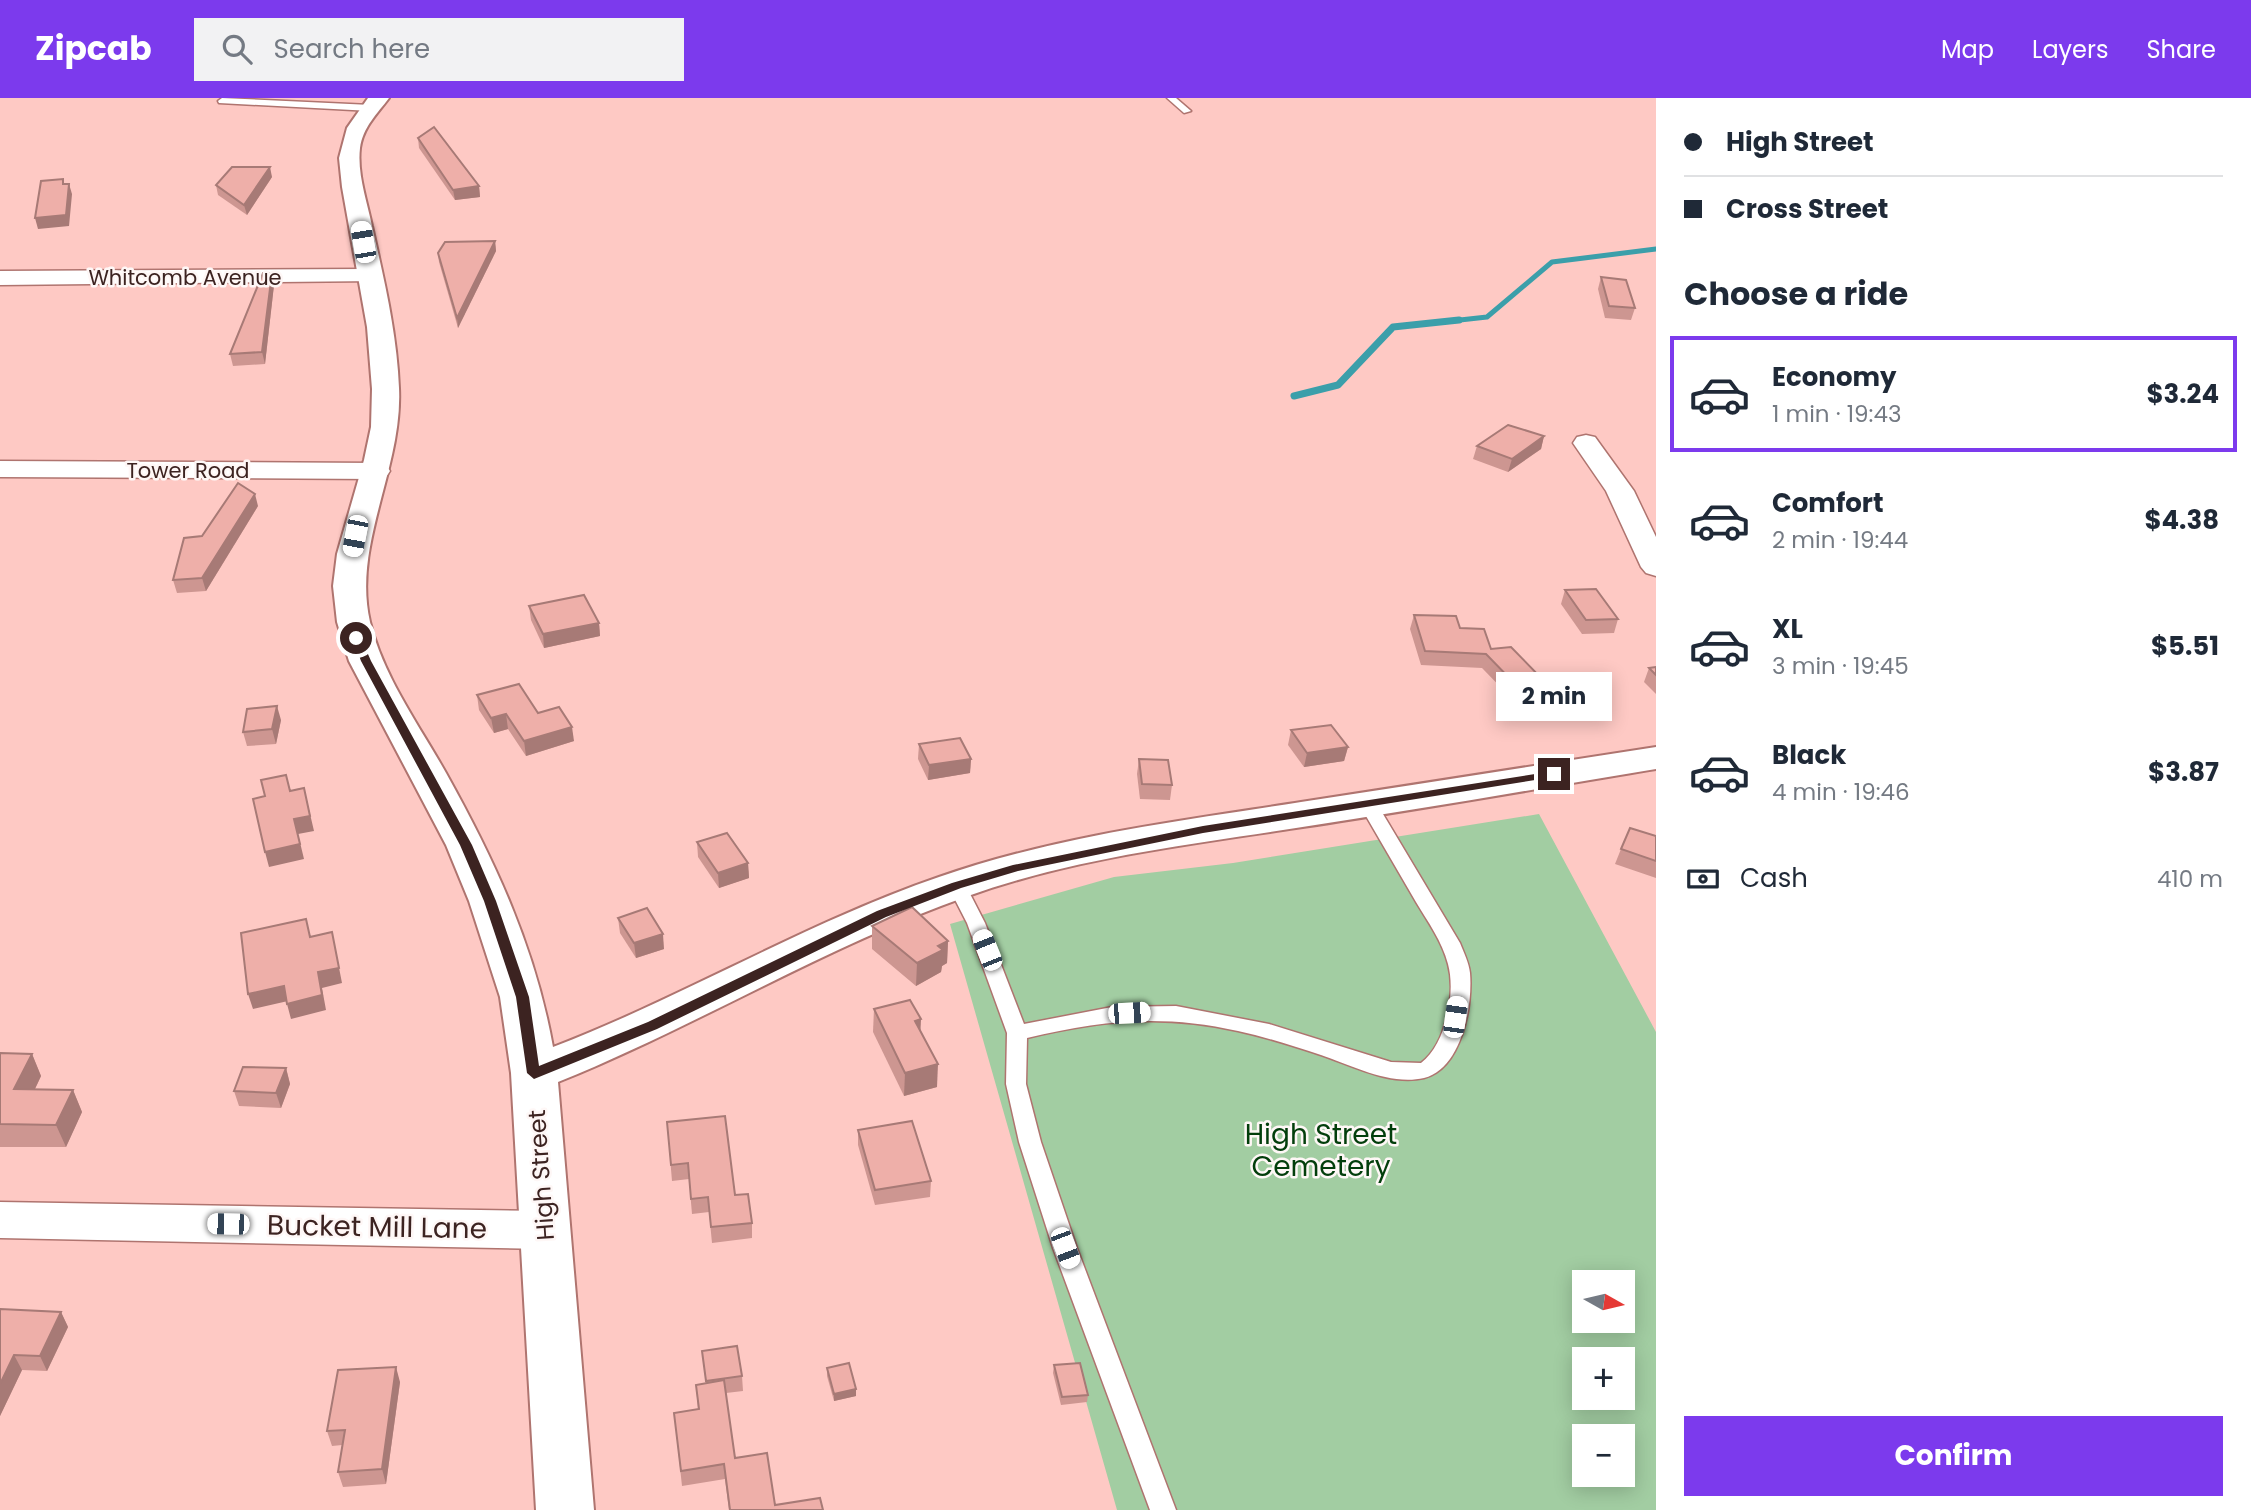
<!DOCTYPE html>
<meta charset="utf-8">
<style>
body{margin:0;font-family:Poppins,sans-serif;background:#f2f2f3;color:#1f2937;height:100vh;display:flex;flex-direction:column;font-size:26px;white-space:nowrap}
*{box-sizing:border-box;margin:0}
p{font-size:23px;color:#747a83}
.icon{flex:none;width:38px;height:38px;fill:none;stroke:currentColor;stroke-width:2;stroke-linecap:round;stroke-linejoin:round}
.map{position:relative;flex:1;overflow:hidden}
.drawer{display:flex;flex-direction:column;background:#fff;width:595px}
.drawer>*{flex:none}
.hud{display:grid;align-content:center;height:154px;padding:0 28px;background:#fff}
.needle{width:46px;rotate:98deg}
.tools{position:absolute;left:1572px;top:1172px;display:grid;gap:14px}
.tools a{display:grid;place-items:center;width:63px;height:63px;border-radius:0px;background:#fff;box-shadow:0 4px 18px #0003;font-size:35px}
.end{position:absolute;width:32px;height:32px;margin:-16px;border:9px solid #3c2321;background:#fff;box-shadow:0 0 0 4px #fff}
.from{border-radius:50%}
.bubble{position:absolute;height:49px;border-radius:0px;background:#fff;box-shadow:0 4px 18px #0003;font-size:23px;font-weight:700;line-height:49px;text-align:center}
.car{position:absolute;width:21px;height:42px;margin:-21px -10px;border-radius:9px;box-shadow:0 0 5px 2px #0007;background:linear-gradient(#fff 24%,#345 0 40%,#fff 0 76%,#345 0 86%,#fff 0)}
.hud b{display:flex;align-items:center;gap:24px;height:66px;font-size:26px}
.hud b+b{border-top:2px solid #e0e1e3}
.hud i{width:18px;height:18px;background:#1f2937}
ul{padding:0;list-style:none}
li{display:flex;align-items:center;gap:21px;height:116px;margin:0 14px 10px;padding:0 14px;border:4px solid transparent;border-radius:0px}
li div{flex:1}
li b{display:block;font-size:26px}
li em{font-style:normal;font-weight:700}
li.current{border-color:#7c3aed}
li>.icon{width:63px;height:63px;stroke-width:1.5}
h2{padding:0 28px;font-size:32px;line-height:84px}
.pay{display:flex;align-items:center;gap:18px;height:77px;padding:0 28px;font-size:26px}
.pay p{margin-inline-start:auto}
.action{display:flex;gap:14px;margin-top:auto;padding:14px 28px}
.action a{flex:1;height:80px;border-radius:0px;background:#7c3aed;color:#fff;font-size:28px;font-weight:700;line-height:80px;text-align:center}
header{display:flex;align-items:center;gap:42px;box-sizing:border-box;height:98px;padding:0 35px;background:#7c3aed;color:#fff}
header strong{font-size:33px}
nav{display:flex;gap:38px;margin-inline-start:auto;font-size:24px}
.search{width:490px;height:63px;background:#f2f2f3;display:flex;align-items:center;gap:18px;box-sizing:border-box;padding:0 24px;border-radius:0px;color:#747a83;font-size:26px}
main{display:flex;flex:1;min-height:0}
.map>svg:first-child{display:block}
</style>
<header>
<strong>Zipcab</strong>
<div class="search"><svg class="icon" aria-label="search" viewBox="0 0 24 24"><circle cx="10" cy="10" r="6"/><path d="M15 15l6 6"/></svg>Search here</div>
<nav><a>Map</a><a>Layers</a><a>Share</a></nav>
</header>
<main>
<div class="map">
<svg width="1656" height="1412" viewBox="0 0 1656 1412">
<rect width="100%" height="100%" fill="#fec9c4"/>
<path fill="#a2cda2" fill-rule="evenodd" d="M1539,716L1656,934V1412H1117L950,826L1114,779L1233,765ZM1584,1185H1622V1223H1584ZM1584,1262H1622V1300H1584ZM1584,1339H1622V1377H1584Z"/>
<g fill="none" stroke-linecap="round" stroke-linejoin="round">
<path stroke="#3b9faa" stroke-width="5" d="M1442,224L1487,219L1552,164L1656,151"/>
<path stroke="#3b9faa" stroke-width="7" d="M1294,298L1338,287L1393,229L1459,222"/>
<defs>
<g id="lane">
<path d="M222,0L371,7L375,10L371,13L219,5L218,3Z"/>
<path d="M1167,0H1176L1191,13L1184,15Z"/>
<path d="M1368,700L1377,706L1460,845C1464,855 1469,865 1470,875C1473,909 1461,971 1424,980C1390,988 1351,967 1321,957C1293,948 1266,939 1238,933C1163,916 1102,922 1027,940L1026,986L1041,1044L1077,1150L1176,1412H1150L1053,1150L1019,1044L1006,986L1007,935L967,825L948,788L950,784H964L966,788L985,825L1024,926L1112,909L1176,908L1269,926L1391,964L1421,965C1446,946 1456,895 1448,866C1442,843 1428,824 1416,804C1397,771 1378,739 1359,706Z"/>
</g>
<g id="street">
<path d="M369,171L377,173L380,178L377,183L0,187V173Z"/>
<path d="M1586,337L1595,339L1634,393L1656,439V478L1646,475L1641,469L1606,393L1573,345L1577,339Z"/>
<path d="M0,363L377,365L386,367L390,373L386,379L377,381L0,379Z"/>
<path d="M0,1104L545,1113L561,1119L568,1132L561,1145L545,1151L0,1140Z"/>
</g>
<path id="secondary" d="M368,0H389C377,16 363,29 360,50C357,76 367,103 372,128C384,181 397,236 399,290C403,370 352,446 370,524C383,578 419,627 446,675C495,763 535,849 553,949C684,899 805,825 939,779C1056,738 1179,723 1301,704C1420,686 1538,667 1656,649V671C1536,691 1416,712 1296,730C1186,747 1074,760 968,798C826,848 697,928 558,984L594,1412H536L511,975L500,899L469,803L446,747L349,563L337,524L333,488L337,456L364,362L371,329L372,291L367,229L342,89L339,60L347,30Z"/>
</defs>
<use href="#lane" stroke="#af746f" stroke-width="3"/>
<use href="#street" stroke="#af746f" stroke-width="3"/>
<use href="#secondary" stroke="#af746f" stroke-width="4"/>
<use href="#lane" fill="#fff" fill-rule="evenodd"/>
<use href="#street" fill="#fff" fill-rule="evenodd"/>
<use href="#secondary" fill="#fff" fill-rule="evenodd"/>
</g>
<g fill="#cd9691">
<path d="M418,40L479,88L480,99L455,102L419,50Z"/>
<path d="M272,79L247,117L218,97L216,87Z"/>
<path d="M495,143L496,153L458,230L439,164L438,155Z"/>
<path d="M272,175L274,187L265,266L233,268L230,256Z"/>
<path d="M1601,179L1635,210L1631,222L1605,220L1598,191Z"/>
<path d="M1544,338L1541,351L1508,374L1473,361L1477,348Z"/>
<path d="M258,408L206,493L177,495L173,482L202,438Z"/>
<path d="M1565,492L1618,521L1614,535L1582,536L1561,506Z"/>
<path d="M529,508L599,525L600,538L544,550L531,522Z"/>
<path d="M1414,517L1460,530L1491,551L1542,599L1514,603L1482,570L1421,567L1410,531Z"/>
<path d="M1656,569V596L1644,584L1649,570Z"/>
<path d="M477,597L538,615L574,643L526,658L508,631L494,635L479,612Z"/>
<path d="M281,622L276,646L247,648L243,634Z"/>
<path d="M1291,632L1348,649L1344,663L1304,669L1288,647Z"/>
<path d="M919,646L971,661L970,675L928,682L918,661Z"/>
<path d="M1139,661L1172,687L1170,702L1140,701L1137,676Z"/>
<path d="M1656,738V780L1615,766L1621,751Z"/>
<path d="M697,744L748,765L749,780L719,790L698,759Z"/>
<path d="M618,820L664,851L636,860L620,835Z"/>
<path d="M872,828L948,843L947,865L942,868L941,874L916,888L872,851Z"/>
<path d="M874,911L920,933L937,989L904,998L873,934Z"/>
<path d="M0,955L32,956L41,978L35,991L73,992L82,1014L66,1049H0Z"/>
<path d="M286,970L290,986L281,1010L239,1008L234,993Z"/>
<path d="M667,1024L735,1097L752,1125V1140L712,1145L709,1114L692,1116L689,1081L672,1083Z"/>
<path d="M858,1032L931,1083L930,1099L875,1107L858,1047Z"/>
<path d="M0,1211L61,1214L68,1229L47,1273L22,1272L0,1318Z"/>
<path d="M702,1253L742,1278L743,1293L726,1295L735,1360L775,1407L823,1412H729L725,1381L682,1388L674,1315L698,1312L696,1287L706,1286Z"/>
<path d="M1054,1267L1088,1297L1087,1304L1061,1307L1053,1275Z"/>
<path d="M827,1270L856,1298L834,1303L827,1278Z"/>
<path d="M400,1284L386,1386L343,1389L338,1374L342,1347L332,1348L327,1333Z"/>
</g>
<g fill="#a77a76">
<path d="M270,69L272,79L247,117L244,107Z"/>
<path d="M69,86L72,96L69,128L38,131L35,120Z"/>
<path d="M479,88L480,99L455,102L453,92Z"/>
<path d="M495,143L496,153L458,230L457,220Z"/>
<path d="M272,175L274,187L265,266L262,254Z"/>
<path d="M1544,338L1541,351L1508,374L1512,361Z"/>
<path d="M255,396L258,408L206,493L202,480Z"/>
<path d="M599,525L600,538L544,550L543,536Z"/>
<path d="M1546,585L1542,599L1514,603L1518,589Z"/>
<path d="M277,608L281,622L276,646L272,631Z"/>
<path d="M506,616L508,631L494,635L491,620Z"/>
<path d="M572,629L574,643L526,658L524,643Z"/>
<path d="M1348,649L1344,663L1304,669L1307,655Z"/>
<path d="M971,661L970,675L928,682L929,667Z"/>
<path d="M304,690L314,733L298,736L304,761L269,769L265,754L294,721Z"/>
<path d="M748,765L749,780L719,790L718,775Z"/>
<path d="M332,834L342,885L322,890L326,912L291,921L287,906L318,874Z"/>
<path d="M663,836L664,851L636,860L634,845Z"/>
<path d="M948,843L947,865L942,868L941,874L916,888L917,865L938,848Z"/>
<path d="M284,888L288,903L253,911L248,896Z"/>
<path d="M921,921L920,944L915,923Z"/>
<path d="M32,956L41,978L24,1014L14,991Z"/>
<path d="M938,966L937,989L904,998L905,975Z"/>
<path d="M286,970L290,986L281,1010L276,995Z"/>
<path d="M73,992L82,1014L66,1049L56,1027Z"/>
<path d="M61,1214L68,1229L47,1273L40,1258Z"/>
<path d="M14,1257L22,1272L0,1318V1286Z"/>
<path d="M396,1269L400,1284L386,1386L382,1371Z"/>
<path d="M856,1291V1298L834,1303V1296Z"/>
</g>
<g fill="#eeafa9" stroke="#a77a76" stroke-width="2">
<path d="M434,29L479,88L453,92L418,40Z"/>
<path d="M232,69H270L244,107L216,87Z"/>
<path d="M63,81V86H69L66,117L35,120L41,83Z"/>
<path d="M495,143L457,220L438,155L445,144Z"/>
<path d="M263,175H272L262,254L230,256Z"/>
<path d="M1601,179L1626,182L1635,210L1609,208Z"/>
<path d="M1508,327L1544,338L1512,361L1477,348Z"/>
<path d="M238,385L255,396L202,480L173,482L184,440L202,438Z"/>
<path d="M1596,491L1618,521L1586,522L1565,492Z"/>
<path d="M584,497L599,525L543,536L529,508Z"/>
<path d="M1414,517L1456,518L1460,530L1484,531L1491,551L1511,549L1546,585L1518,589L1486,556L1425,553Z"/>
<path d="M1656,569V577L1649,570Z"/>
<path d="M519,586L538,615L559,609L572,629L524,643L506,616L491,620L477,597Z"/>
<path d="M277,608L272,631L243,634L247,611Z"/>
<path d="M1331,627L1348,649L1307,655L1291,632Z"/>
<path d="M960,640L971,661L929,667L919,646Z"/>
<path d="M1139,661L1168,662L1172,687L1142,686Z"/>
<path d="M286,677L290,693L304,690L310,718L294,721L300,746L265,754L253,701L265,698L261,682Z"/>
<path d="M1630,730L1656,738V763L1621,751Z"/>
<path d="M727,735L748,765L718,775L697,744Z"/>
<path d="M912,809L948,843L938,848L943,852L917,865L872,828Z"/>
<path d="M647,810L663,836L634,845L618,820Z"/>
<path d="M306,821L310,839L332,834L339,870L318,874L322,897L287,906L284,888L248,896L241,835Z"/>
<path d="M910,902L921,921L915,923L938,966L905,975L874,911Z"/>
<path d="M0,955L32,956L14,991L73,992L56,1027L0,1026Z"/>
<path d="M243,969L286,970L276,995L234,993Z"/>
<path d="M725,1018L735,1097L748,1096L752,1125L711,1129L708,1099L691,1101L688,1065L671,1067L667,1024Z"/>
<path d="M912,1023L931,1083L875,1092L858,1032Z"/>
<path d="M0,1211L61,1214L40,1258L14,1257L0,1286Z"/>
<path d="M737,1248L742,1278L706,1283L702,1253Z"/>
<path d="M849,1265L856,1291L834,1296L827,1270Z"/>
<path d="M1080,1265L1088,1297L1062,1299L1054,1267Z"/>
<path d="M396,1269L382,1371L338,1374L345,1332L327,1333L338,1272Z"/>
<path d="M724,1282L735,1360L767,1355L775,1407L820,1400L823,1412H730L724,1366L681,1373L674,1315L699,1311L696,1287Z"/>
</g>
<path fill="#3c2321" d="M352,538L361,540L371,563L472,747L496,803L529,899L539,968L648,924L877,813L952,785L1013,767L1203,728L1554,673L1560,676L1554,679L1203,735L1018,773L961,790L886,819L657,931L534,981L527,975L516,899L484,803L460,747L361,563Z"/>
<g text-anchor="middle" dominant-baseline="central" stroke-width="5" stroke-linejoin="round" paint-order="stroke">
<g font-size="21" fill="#3c2321" stroke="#fef7f6">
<text x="185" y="179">Whitcomb Avenue</text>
<text x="188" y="372">Tower Road</text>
</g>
<g font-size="24" fill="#3c2321" stroke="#fef7f6">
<text transform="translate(541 1077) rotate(-94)">High Street</text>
</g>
<g font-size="28" fill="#023e0b" stroke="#fef7f6">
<text x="1321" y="1036">High Street<tspan x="1321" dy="32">Cemetery</tspan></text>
</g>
<g font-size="28" fill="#3c2321" stroke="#fef7f6">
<text transform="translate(377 1129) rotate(1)">Bucket Mill Lane</text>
</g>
</g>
</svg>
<div class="tools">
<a><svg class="needle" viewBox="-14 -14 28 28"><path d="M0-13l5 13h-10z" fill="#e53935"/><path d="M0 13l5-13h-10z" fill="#747a83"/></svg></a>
<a>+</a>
<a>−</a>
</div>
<i class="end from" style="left:356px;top:540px"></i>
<i class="end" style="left:1554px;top:676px"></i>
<div class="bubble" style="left:1496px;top:574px;width:116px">2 min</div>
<i class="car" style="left:363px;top:144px;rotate:350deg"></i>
<i class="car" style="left:355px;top:438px;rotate:191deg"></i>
<i class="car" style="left:987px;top:852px;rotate:338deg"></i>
<i class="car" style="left:1129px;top:915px;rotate:87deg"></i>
<i class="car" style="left:1455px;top:919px;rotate:8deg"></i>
<i class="car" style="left:228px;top:1126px;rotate:271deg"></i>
<i class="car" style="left:1065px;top:1150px;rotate:159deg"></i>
</div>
<section class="drawer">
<div class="hud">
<b><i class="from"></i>High Street</b>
<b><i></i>Cross Street</b>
</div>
<h2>Choose a ride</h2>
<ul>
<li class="current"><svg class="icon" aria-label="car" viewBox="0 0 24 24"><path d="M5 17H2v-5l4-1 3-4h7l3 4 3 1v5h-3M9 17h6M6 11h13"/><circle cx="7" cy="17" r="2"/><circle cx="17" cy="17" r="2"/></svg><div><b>Economy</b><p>1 min · 19:43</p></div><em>$3.24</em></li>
<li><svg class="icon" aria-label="car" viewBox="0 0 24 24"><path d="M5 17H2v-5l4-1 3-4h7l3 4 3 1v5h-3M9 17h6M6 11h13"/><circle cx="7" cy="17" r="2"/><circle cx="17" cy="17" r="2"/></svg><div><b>Comfort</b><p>2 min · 19:44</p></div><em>$4.38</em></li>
<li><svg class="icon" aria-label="car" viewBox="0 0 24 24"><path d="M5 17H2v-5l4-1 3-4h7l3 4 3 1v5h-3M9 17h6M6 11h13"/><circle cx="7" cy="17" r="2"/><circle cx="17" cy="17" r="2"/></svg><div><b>XL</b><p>3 min · 19:45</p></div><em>$5.51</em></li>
<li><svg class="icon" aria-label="car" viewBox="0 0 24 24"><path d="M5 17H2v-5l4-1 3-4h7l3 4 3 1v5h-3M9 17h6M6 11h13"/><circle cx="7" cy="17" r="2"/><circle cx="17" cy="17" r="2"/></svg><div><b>Black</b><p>4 min · 19:46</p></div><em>$3.87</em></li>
</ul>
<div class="pay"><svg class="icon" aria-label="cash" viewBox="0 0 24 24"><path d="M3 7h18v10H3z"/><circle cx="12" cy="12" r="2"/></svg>Cash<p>410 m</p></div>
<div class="action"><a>Confirm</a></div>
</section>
</main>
